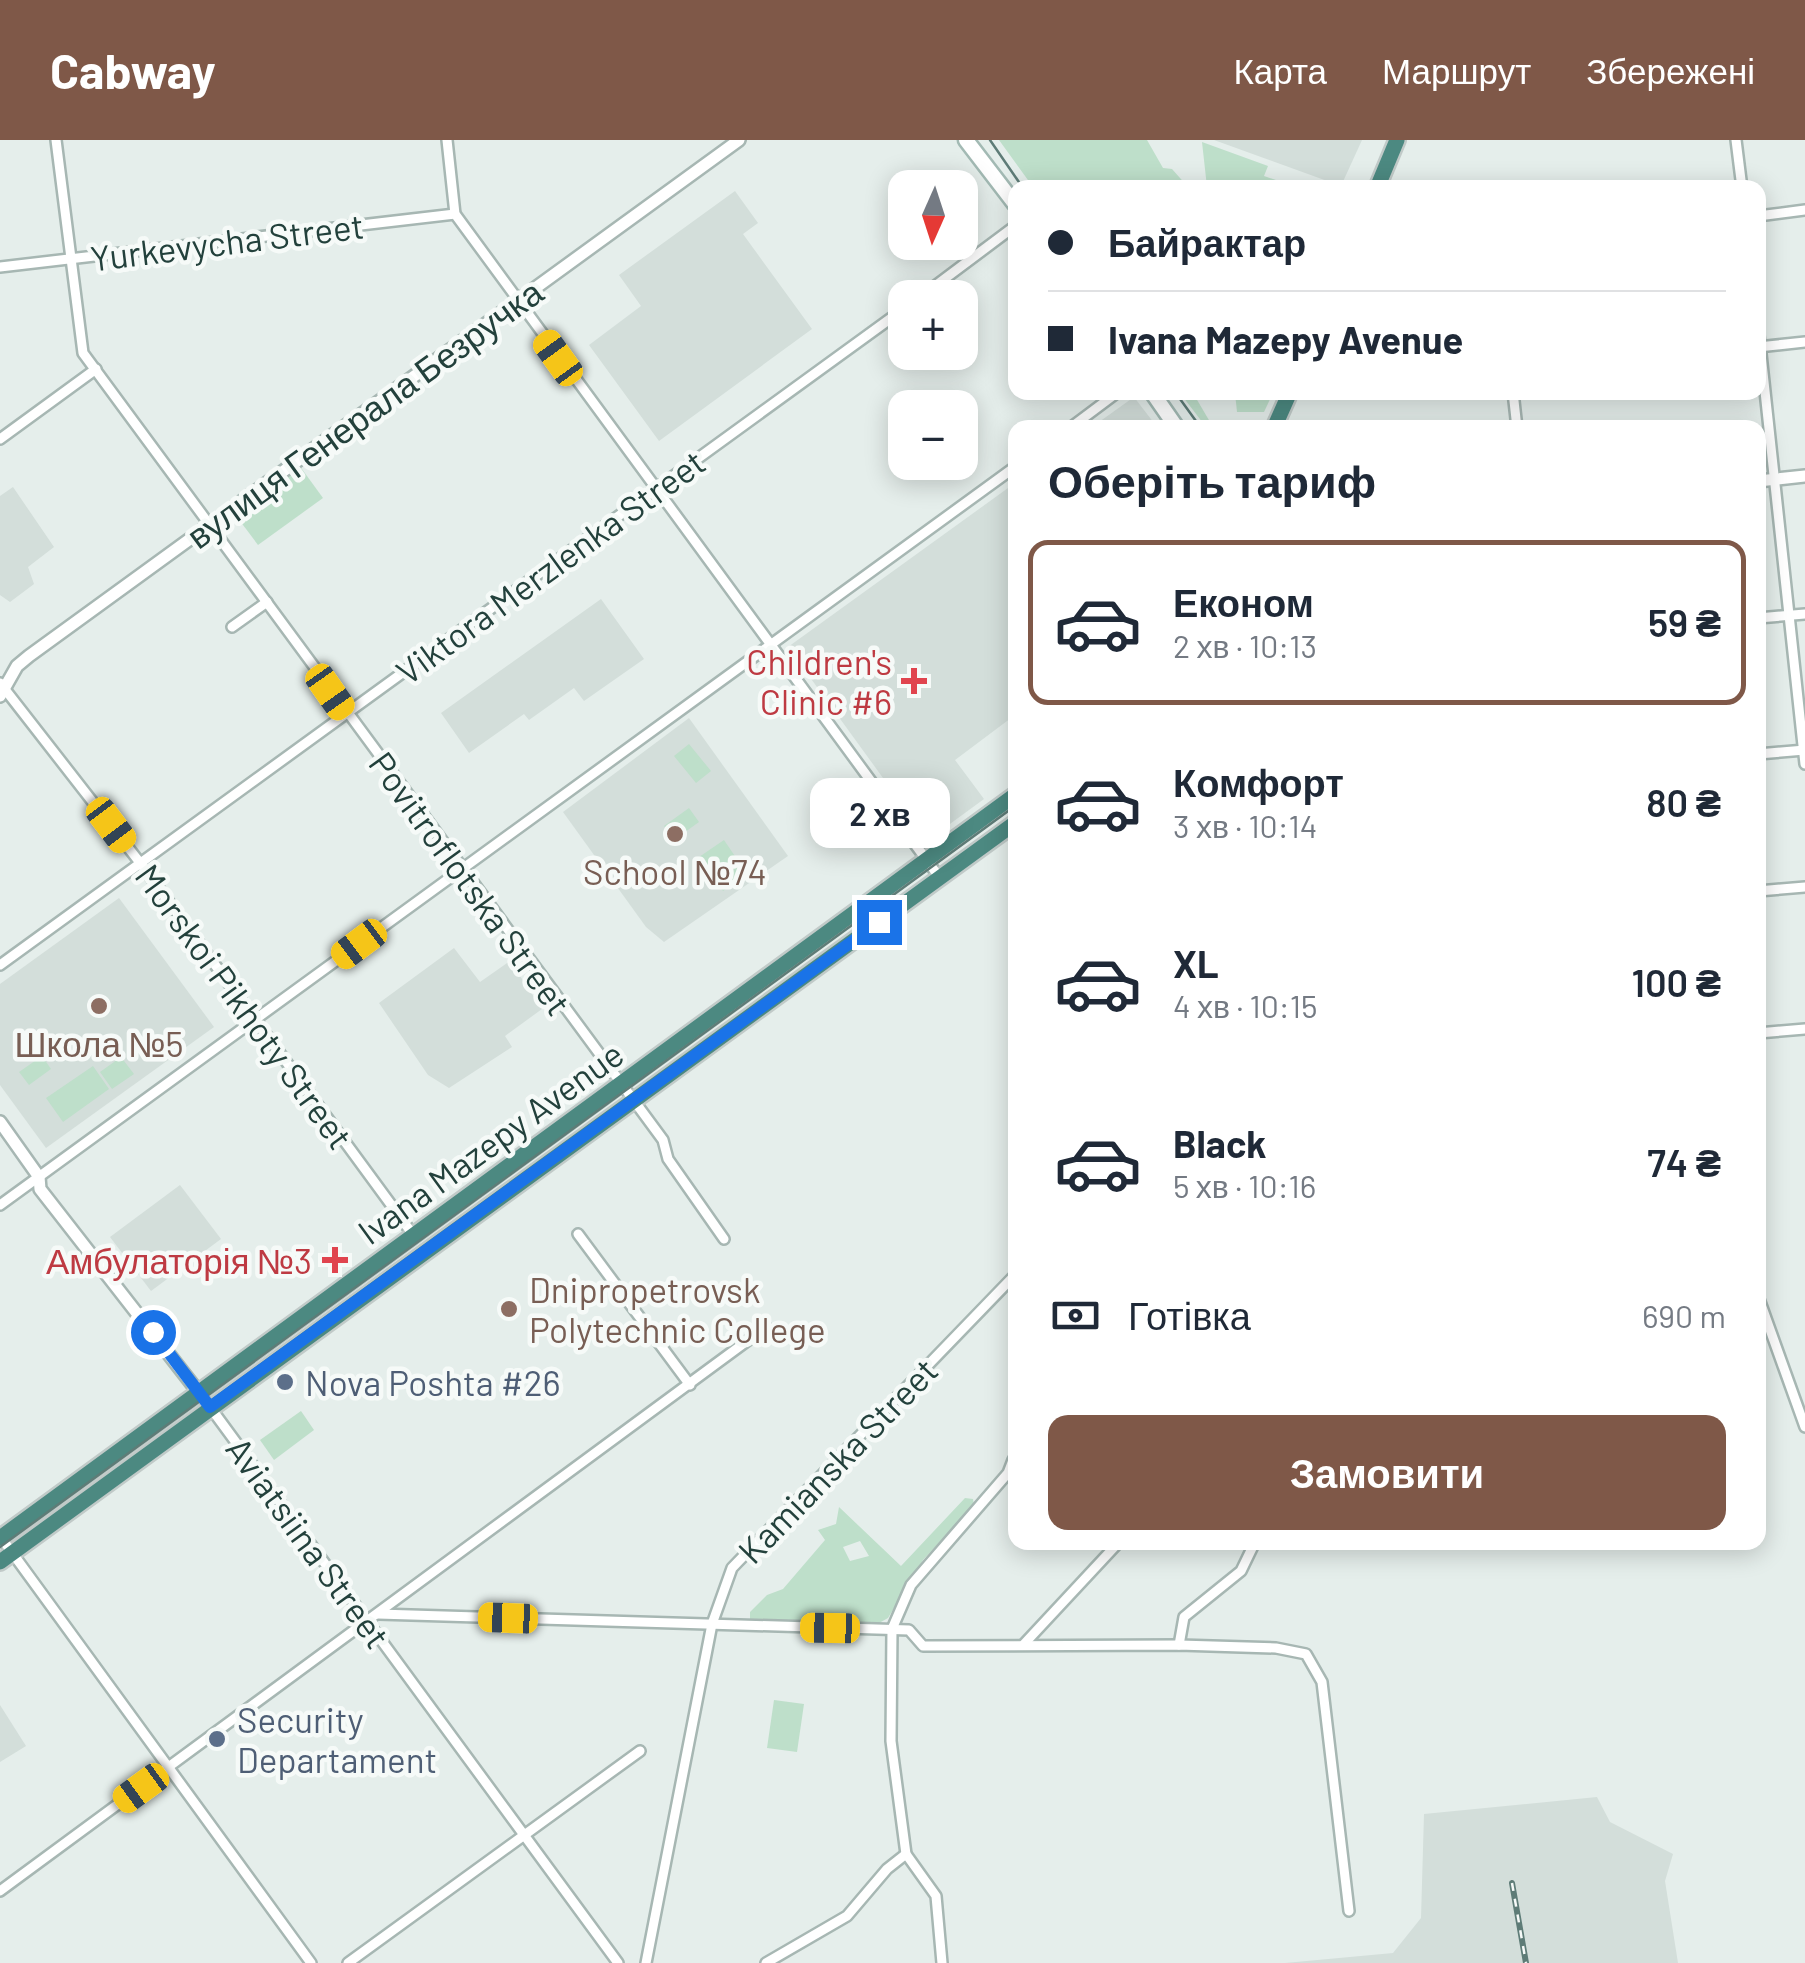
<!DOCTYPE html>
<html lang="uk">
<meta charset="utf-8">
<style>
body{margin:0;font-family:Barlow,sans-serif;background:#f2f2f3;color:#1f2937;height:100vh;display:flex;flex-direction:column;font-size:38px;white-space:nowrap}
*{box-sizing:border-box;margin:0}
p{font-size:32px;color:#747a83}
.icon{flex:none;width:55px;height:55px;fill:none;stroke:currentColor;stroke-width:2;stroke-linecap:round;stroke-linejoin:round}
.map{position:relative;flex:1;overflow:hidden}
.panel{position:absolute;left:1008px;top:280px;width:758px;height:1130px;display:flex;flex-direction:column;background:#fff;border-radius:20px;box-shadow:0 5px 25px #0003}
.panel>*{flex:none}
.banner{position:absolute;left:1008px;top:40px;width:758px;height:220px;border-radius:20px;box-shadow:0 5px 25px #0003;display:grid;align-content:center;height:220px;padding:0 40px;background:#fff}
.needle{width:65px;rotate:183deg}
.tools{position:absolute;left:888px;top:30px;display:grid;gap:20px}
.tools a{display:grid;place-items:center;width:90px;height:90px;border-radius:20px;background:#fff;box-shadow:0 5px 25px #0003;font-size:50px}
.end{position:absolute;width:45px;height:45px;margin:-22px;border:12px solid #1a73e8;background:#fff;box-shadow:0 0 0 5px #fff}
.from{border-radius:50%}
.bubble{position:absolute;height:70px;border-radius:20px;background:#fff;box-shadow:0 5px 25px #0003;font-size:32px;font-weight:600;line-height:70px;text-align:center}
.car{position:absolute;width:30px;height:60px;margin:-30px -15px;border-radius:12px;box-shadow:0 0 8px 2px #0007;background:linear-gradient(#f5c518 24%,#345 0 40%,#f5c518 0 76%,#345 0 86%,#f5c518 0)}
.banner b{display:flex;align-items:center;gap:35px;height:95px;font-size:38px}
.banner b+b{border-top:2px solid #e0e1e3}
.banner i{width:25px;height:25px;background:#1f2937}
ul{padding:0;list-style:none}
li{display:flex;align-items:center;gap:30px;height:165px;margin:0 20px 15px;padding:0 20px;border:5px solid transparent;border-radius:20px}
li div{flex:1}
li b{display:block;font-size:38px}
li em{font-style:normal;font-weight:600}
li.on{border-color:#7f5848}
li>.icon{width:90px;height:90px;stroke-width:1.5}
h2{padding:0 40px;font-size:45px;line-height:120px}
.pay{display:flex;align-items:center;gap:25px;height:110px;padding:0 40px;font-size:38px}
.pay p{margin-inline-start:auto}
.cta{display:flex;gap:20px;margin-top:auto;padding:20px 40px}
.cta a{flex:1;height:115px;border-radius:20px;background:#7f5848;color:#fff;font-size:40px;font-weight:600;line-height:115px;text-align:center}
header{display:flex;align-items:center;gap:60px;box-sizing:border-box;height:140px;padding:0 50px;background:#7f5848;color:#fff}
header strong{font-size:48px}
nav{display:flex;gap:55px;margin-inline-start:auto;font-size:35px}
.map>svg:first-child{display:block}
</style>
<header>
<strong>Cabway</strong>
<nav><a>Карта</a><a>Маршрут</a><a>Збережені</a></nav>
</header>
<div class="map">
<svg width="1805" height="1823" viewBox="0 0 1805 1823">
<rect width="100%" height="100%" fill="#e5eeeb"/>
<g fill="#d3deda">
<path d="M1214,0H1362L1341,46Z"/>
<path d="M735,51L758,83L743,94L812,189L659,301L589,205L641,166L619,135Z"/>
<path d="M1134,257L1157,287H1091H1092Z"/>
<path d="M1015,343V575L955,620L984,659L928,700L788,507Z"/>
<path d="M13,347L54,407L28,427L34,444L10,462L0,455V356Z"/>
<path d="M601,459L644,519L584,561L574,548L529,580L524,574L469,613L441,573Z"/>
<path d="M689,578L788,716L664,802L646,787L563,672Z"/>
<path d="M119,758L214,887L46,1008L0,945V844Z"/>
<path d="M454,808L480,842L510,821L542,869L505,896L512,907L449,948L428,935L379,863Z"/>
<path d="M180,1045L221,1099L151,1151L110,1097Z"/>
<path d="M0,1565L26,1606L0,1622Z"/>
<path d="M1597,1657L1610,1682L1673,1714L1665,1741L1678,1823H1285L1393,1813L1421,1778L1424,1674Z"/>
</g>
<g fill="#bedfca" fill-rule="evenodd">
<path d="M999,0H1147L1163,28L1172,29L1188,47H1033Z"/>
<path d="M1202,2L1268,26L1264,36L1279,41L1277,47H1207Z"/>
<path d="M1180,253H1193L1213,287H1206Z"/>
<path d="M1235,253V252L1273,253L1264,272H1237Z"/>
<path d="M299,325L323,358L258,405L234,373Z"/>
<path d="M689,604L711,631L696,643L674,616Z"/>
<path d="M689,668L699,682L674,700L664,686Z"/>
<path d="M724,700L747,734L723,751L699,717Z"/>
<path d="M42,916L51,929L29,945L19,932Z"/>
<path d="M121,917L134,934L112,949L100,932Z"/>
<path d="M93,926L109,949L63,982L46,958Z"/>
<path d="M301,1271L314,1290L274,1320L260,1300Z"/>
<path d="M965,1358L973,1359L974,1365L923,1420L888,1478L879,1483L750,1479V1472L767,1455L783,1449L825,1400L818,1390L836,1384L839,1367L901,1426ZM860,1401L869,1416L850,1421L843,1407Z"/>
<path d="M774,1560L804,1564L797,1612L767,1608Z"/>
</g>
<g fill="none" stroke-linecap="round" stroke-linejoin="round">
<defs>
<g id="minor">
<path d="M56,0L83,213L663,1000L668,1019L724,1099"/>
<path d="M447,0L455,74L898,678"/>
<path d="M1736,0L1742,48"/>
<path d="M1758,76L1805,70"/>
<path d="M0,127L455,74"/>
<path d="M919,158L1015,86"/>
<path d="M1758,186L1805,624"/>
<path d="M1758,207L1805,202"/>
<path d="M1333,252H1364"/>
<path d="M1513,252L1517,288"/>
<path d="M1070,288L1118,252"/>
<path d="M0,299L96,229"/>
<path d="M1758,478L1805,474"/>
<path d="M232,487L267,462"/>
<path d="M0,543L141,724L414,1096"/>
<path d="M1758,614L1805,610"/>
<path d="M900,684L940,738"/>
<path d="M1758,751L1805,747"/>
<path d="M0,825L905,168"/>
<path d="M1758,893L1805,889"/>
<path d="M0,1065L1015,327"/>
<path d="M578,1094L690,1245"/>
<path d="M1758,1156L1805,1287"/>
<path d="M210,1267L618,1823"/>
<path d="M0,1396L311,1823"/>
<path d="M378,1474L909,1490L923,1506L1179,1505L1276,1508L1306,1514L1322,1542L1349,1771"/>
<path d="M1024,1504L1119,1402"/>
<path d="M1179,1505L1184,1477L1241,1431L1255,1402"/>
<path d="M0,1751L766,1187"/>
<path d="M348,1823L640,1611"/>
<path d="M646,1823L712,1484L732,1428L1015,1135"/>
<path d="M766,1823L847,1776L887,1729L906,1714"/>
<path d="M942,1823L936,1756L906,1714L891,1601L892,1489L911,1445L1008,1333L1013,1320"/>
</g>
<g id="tertiary">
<path d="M1758,341L1805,336"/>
<path d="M0,556L17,526L29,516L739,0"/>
<path d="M0,982L39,1037L40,1049L210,1267"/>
</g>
<g id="secondary">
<path d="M966,0L1015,64"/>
<path d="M1152,252L1177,288"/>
</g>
<g id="trunk">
<path d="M1377,48L1397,0"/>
<path d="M1274,288L1290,252"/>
<path d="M0,1398L1015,655"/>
<path d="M0,1422L1015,683"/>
</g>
</defs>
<use href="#minor" stroke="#a7b7b3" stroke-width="14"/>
<use href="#tertiary" stroke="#a7b7b3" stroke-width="16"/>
<use href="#secondary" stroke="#a3bab4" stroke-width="19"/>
<use href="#trunk" stroke="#c1cac8" stroke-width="20"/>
<use href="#minor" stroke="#fff" stroke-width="9"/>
<use href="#tertiary" stroke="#fff" stroke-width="11"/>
<use href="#secondary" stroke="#fff" stroke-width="14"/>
<use href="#trunk" stroke="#4c8981" stroke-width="15"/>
<g stroke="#5e7c77" stroke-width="2.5">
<path d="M990,0L1023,48"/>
<path d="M1175,252L1201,288"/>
<path d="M0,1407L1015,666"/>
</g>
<defs>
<path id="rail" d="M1512,1743L1526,1823"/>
</defs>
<use href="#rail" stroke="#5e7c77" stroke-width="6"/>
<use href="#rail" stroke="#f6faf8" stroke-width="2.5" stroke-dasharray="8" stroke-linecap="butt"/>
</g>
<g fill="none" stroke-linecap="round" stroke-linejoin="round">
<path stroke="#1a73e8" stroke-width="12" d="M153,1192L210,1267L879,782"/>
</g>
<g fill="#e0444e" stroke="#f6faf8" stroke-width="4">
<path d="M909 526h10v10h10v10h-10v10h-10v-10h-10v-10h10z"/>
<path d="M330 1105h10v10h10v10h-10v10h-10v-10h-10v-10h10z"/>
</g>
<g fill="#8d6e63" stroke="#f6faf8" stroke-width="4">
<circle cx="675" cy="694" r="10"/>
<circle cx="99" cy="866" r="10"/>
<circle cx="509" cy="1169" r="10"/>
</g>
<g fill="#5c6f8a" stroke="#f6faf8" stroke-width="4">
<circle cx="285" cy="1242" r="10"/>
<circle cx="217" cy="1599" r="10"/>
</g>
<g text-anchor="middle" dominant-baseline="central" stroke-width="9" stroke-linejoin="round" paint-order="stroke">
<g font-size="35" fill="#23413c" stroke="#f6faf8">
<text transform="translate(227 101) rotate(-7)">Yurkevycha Street</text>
<text transform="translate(364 273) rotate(-36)">вулиця Генерала Безручка</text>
<text transform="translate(550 426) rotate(-36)">Viktora Merzlenka Street</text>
<text transform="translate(471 743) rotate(54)">Povitroflotska Street</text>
<text transform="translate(245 866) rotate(54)">Morskoi Pikhoty Street</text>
<text transform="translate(490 1002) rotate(-36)">Ivana Mazepy Avenue</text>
<text transform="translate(837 1320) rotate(-46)">Kamianska Street</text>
<text transform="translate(309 1402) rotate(54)">Aviatsiina Street</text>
</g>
<g font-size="35" fill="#be3a42" stroke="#f6faf8" text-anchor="end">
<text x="892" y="521">Children's<tspan x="892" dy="40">Clinic #6</tspan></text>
<text x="312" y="1120">Амбулаторія №3</text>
</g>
<g font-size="35" fill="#785e54" stroke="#f6faf8">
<text x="675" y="731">School №74</text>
<text x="99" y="903">Школа №5</text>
<text x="529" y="1149" text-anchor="start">Dnipropetrovsk<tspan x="529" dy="40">Polytechnic College</tspan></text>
</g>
<g font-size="35" fill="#4e5e75" stroke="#f6faf8" text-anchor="start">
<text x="305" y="1242">Nova Poshta #26</text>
<text x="237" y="1579">Security<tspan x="237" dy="40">Departament</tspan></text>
</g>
</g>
</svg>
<div class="tools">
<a><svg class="needle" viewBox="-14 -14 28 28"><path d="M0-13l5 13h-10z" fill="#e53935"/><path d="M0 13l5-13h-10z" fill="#747a83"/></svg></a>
<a>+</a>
<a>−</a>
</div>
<i class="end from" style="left:153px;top:1192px"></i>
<i class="end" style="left:879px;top:782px"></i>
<div class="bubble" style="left:810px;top:638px;width:140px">2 хв</div>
<i class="car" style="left:558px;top:218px;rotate:324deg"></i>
<i class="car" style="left:330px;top:552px;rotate:145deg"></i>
<i class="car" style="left:111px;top:685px;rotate:143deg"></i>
<i class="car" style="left:359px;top:804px;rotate:233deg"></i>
<i class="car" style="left:508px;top:1478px;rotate:272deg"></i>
<i class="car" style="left:830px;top:1488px;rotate:271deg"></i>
<i class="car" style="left:141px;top:1648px;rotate:234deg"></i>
<div class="banner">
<b><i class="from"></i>Байрактар</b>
<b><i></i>Ivana Mazepy Avenue</b>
</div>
<section class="panel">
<h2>Оберіть тариф</h2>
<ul>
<li class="on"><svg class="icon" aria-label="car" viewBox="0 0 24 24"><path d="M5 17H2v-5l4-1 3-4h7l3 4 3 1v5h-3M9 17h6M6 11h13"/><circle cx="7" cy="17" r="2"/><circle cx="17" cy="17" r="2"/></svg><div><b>Економ</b><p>2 хв · 10:13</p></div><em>59 ₴</em></li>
<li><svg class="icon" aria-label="car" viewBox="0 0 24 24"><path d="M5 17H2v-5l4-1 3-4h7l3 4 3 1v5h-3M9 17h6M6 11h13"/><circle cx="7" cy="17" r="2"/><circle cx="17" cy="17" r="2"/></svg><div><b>Комфорт</b><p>3 хв · 10:14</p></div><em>80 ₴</em></li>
<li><svg class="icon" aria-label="car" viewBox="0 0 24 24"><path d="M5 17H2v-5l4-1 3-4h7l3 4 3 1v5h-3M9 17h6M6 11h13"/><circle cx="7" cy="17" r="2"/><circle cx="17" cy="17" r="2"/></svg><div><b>XL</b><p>4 хв · 10:15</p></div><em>100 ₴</em></li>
<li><svg class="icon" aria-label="car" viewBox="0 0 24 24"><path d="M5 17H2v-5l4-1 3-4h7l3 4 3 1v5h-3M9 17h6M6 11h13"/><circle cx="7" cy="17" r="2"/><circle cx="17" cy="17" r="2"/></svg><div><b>Black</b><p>5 хв · 10:16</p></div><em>74 ₴</em></li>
</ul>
<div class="pay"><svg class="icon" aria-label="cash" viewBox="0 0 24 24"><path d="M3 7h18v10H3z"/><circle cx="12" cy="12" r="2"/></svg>Готівка<p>690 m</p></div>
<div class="cta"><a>Замовити</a></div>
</section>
</div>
